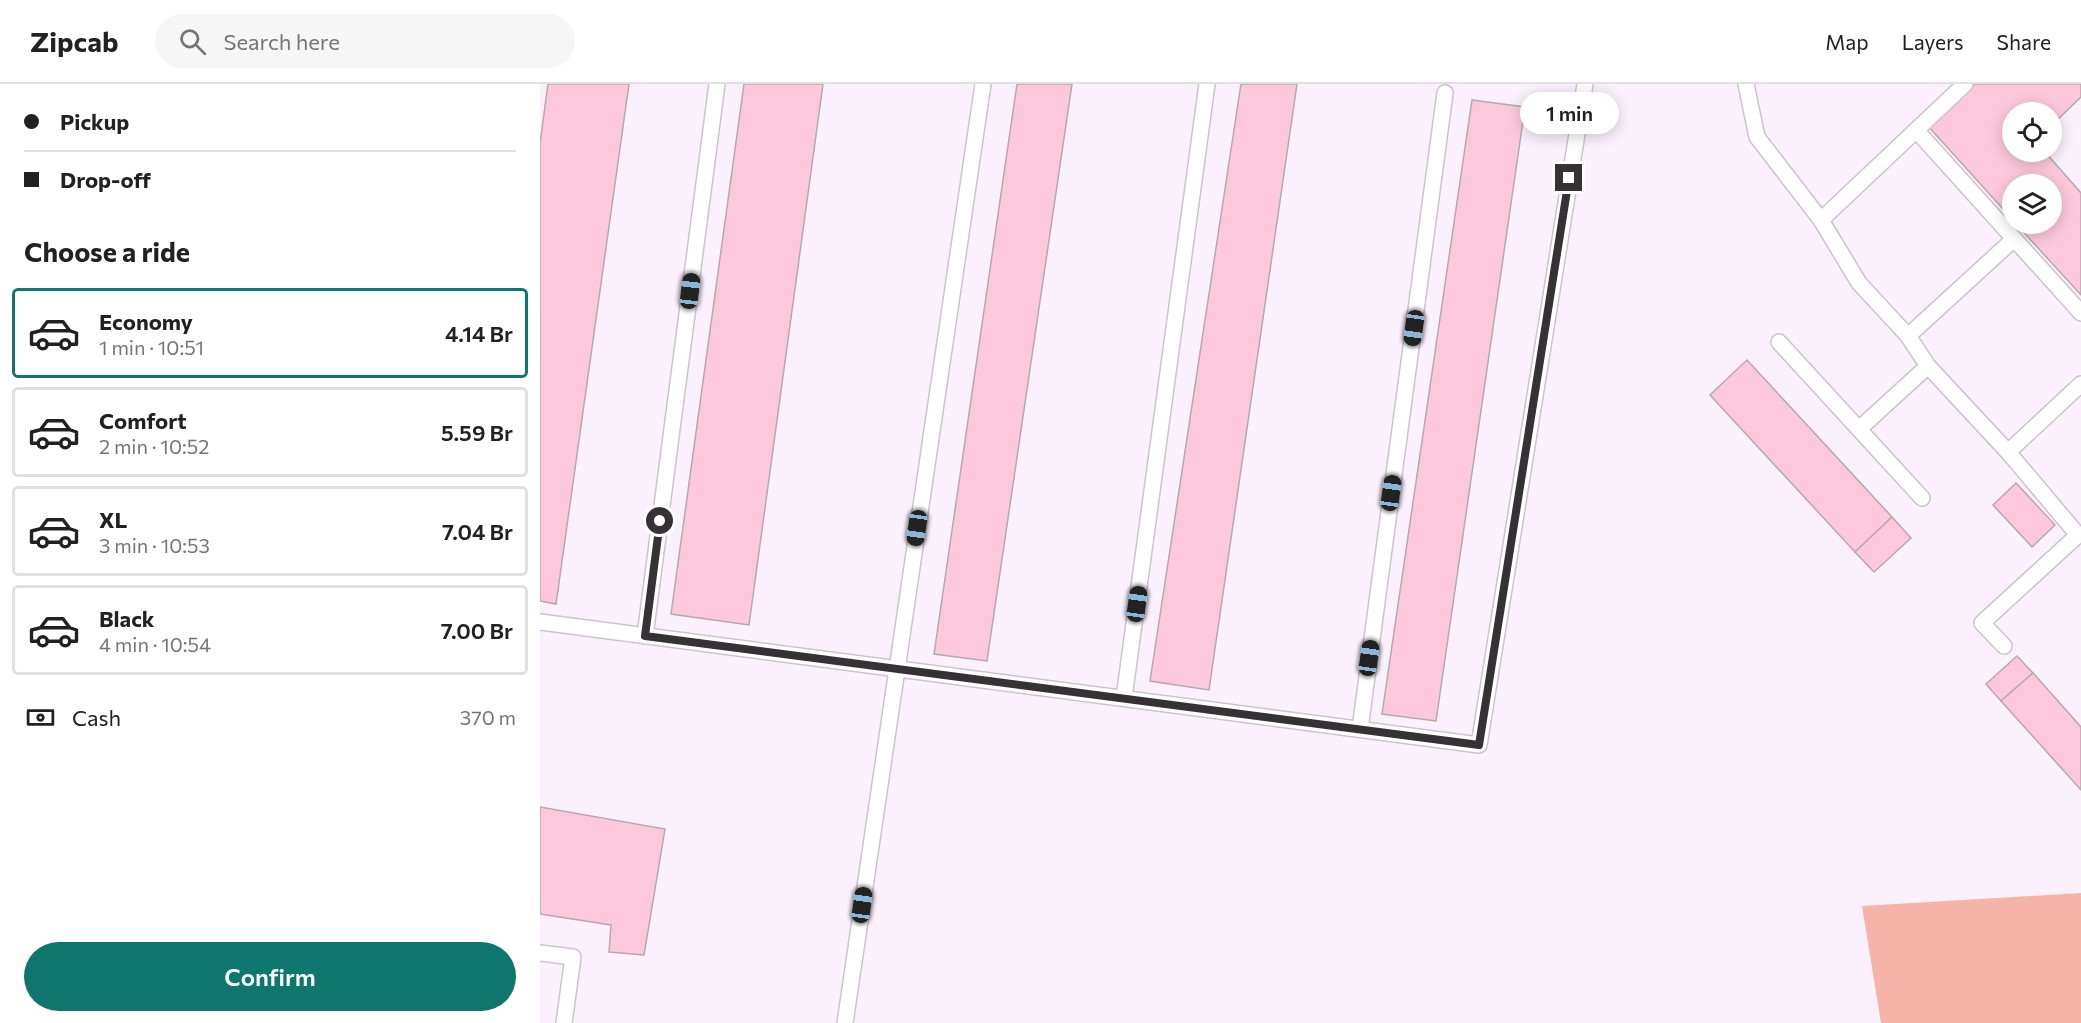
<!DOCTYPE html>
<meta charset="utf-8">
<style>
body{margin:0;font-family:Commissioner,sans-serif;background:#f6f6f6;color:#202124;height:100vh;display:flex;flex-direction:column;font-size:22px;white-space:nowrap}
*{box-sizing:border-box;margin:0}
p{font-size:20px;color:#757577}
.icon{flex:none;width:33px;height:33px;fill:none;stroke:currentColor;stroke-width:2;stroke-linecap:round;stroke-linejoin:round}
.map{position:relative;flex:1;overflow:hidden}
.side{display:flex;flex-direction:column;background:#fff;width:540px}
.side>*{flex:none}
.top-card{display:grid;align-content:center;height:132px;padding:0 24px;background:#fff}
.buttons{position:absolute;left:1462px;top:18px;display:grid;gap:12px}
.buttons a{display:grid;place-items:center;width:60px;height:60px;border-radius:50%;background:#fff;box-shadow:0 3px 15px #0003;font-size:30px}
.end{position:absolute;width:27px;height:27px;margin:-14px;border:8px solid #353135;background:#fff;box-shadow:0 0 0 3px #fff}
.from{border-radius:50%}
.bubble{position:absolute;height:42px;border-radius:21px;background:#fff;box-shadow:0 3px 15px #0003;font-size:20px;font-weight:600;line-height:42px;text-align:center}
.car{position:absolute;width:18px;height:36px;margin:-18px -9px;border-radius:8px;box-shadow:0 0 4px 2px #0007;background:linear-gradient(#222 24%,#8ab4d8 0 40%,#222 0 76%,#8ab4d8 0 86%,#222 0)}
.top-card b{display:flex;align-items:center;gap:21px;height:57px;font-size:22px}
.top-card b+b{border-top:2px solid #e0e0e0}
.top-card i{width:15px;height:15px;background:#202124}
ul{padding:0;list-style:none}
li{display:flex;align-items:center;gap:18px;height:90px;margin:0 12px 9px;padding:0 12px;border:3px solid #e0e0e0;border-radius:6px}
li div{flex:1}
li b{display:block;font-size:22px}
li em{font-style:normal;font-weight:600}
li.active{border-color:#0f766e}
li>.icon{width:54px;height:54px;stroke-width:1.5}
h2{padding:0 24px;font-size:27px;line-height:72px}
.pay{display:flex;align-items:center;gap:15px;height:66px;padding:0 24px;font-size:22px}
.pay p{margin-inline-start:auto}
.action{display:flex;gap:12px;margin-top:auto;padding:12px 24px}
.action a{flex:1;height:69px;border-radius:36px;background:#0f766e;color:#fff;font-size:24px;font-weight:600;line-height:69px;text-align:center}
header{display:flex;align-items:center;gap:36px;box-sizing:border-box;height:84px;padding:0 30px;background:#fff;border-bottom:2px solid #e0e0e0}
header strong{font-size:28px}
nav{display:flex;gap:33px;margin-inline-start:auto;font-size:21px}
.search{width:420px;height:54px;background:#f6f6f6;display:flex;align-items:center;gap:15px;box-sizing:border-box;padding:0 21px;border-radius:33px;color:#757577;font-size:22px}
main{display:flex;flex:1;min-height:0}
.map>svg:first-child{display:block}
</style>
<header>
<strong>Zipcab</strong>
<div class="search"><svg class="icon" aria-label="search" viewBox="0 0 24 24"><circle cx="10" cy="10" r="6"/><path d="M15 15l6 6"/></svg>Search here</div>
<nav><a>Map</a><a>Layers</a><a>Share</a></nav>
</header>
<main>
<section class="side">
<div class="top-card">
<b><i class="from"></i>Pickup</b>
<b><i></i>Drop-off</b>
</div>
<h2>Choose a ride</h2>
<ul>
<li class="active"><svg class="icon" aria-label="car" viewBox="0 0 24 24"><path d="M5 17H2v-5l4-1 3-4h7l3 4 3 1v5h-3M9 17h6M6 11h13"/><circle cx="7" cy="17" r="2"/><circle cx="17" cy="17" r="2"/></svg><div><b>Economy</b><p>1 min · 10:51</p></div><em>4.14 Br</em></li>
<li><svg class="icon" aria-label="car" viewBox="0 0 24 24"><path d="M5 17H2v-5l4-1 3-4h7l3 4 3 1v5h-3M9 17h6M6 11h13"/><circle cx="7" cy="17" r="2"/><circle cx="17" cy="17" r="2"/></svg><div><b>Comfort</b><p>2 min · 10:52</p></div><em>5.59 Br</em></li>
<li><svg class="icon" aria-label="car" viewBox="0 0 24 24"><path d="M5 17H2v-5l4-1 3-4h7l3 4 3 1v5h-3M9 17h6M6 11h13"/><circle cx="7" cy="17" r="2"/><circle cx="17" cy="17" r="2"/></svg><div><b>XL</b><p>3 min · 10:53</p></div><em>7.04 Br</em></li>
<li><svg class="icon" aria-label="car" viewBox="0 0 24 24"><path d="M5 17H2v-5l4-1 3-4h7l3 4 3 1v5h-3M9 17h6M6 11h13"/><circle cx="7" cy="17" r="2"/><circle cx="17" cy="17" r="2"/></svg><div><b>Black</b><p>4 min · 10:54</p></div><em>7.00 Br</em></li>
</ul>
<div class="pay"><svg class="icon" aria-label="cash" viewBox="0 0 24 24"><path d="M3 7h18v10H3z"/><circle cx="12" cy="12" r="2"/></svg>Cash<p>370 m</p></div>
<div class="action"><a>Confirm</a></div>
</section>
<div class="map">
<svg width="1541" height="939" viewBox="0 0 1541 939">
<rect width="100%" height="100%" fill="#fbf1fc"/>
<path fill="#f6b4a9" d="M1541,809V939H1341L1322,822Z"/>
<g fill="#fdc8db" stroke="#b6a8ac" stroke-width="1.5">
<path d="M8,0H89L16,520L0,517V59Z"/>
<path d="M204,0H283L209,541L131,530Z"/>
<path d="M477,0H532L447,577L394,570Z"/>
<path d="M701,0H757L669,606L610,597Z"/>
<path d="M1435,0H1541V13L1512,41V28H1473V68H1505L1541,109V211L1476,140H1512V100H1473V136L1388,42Z"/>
<path d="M932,16L985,23L896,637L842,630Z"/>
<path d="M1207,276L1352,433L1315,468L1170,311Z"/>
<path d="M1476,399L1515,441L1492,463L1453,421Z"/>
<path d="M1352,433L1371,454L1334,488L1315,468Z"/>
<path d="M1477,572L1493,589L1461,617L1446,600Z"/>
<path d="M1493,589L1541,643V706L1461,617Z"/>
<path d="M0,723L125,745L104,871L69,868L71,841L0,830Z"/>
</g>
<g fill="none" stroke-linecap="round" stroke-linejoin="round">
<defs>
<g id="lane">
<path d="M1206,0L1217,53L1281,136L1319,199L1368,252L1388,282L1468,368L1538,451L1442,539L1464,562"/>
<path d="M1376,46L1541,229"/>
<path d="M1281,136L1425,0"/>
<path d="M1368,252L1474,155"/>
<path d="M1239,258L1382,414"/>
<path d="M1319,345L1388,282"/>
<path d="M1468,368L1541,300"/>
<path d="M0,538L939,661L1045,0"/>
<path d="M105,552L177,0"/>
<path d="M584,614L667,0"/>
<path d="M820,645L905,9"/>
<path d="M0,869L33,873L24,939"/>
<path d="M305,939L443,0"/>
</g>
</defs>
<use href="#lane" stroke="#cdc3ce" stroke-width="18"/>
<use href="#lane" stroke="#fff" stroke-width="15"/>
</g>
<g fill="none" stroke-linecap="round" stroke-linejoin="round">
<path stroke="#353135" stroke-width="8" d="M120,437L105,552L939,661L1029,94"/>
</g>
</svg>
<div class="buttons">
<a><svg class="icon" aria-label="locate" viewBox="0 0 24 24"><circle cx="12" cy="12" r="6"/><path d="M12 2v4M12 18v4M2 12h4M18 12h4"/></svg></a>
<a><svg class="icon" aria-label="layers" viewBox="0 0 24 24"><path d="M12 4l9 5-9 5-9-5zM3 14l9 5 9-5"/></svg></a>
</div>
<i class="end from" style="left:120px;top:437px"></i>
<i class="end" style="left:1029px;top:94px"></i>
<div class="bubble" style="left:980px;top:8px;width:99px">1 min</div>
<i class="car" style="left:150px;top:207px;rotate:7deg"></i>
<i class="car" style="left:874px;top:244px;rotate:188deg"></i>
<i class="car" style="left:851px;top:409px;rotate:8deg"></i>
<i class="car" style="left:377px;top:444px;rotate:188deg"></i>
<i class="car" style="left:597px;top:520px;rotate:8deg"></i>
<i class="car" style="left:829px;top:574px;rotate:8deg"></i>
<i class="car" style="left:322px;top:821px;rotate:8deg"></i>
</div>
</main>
